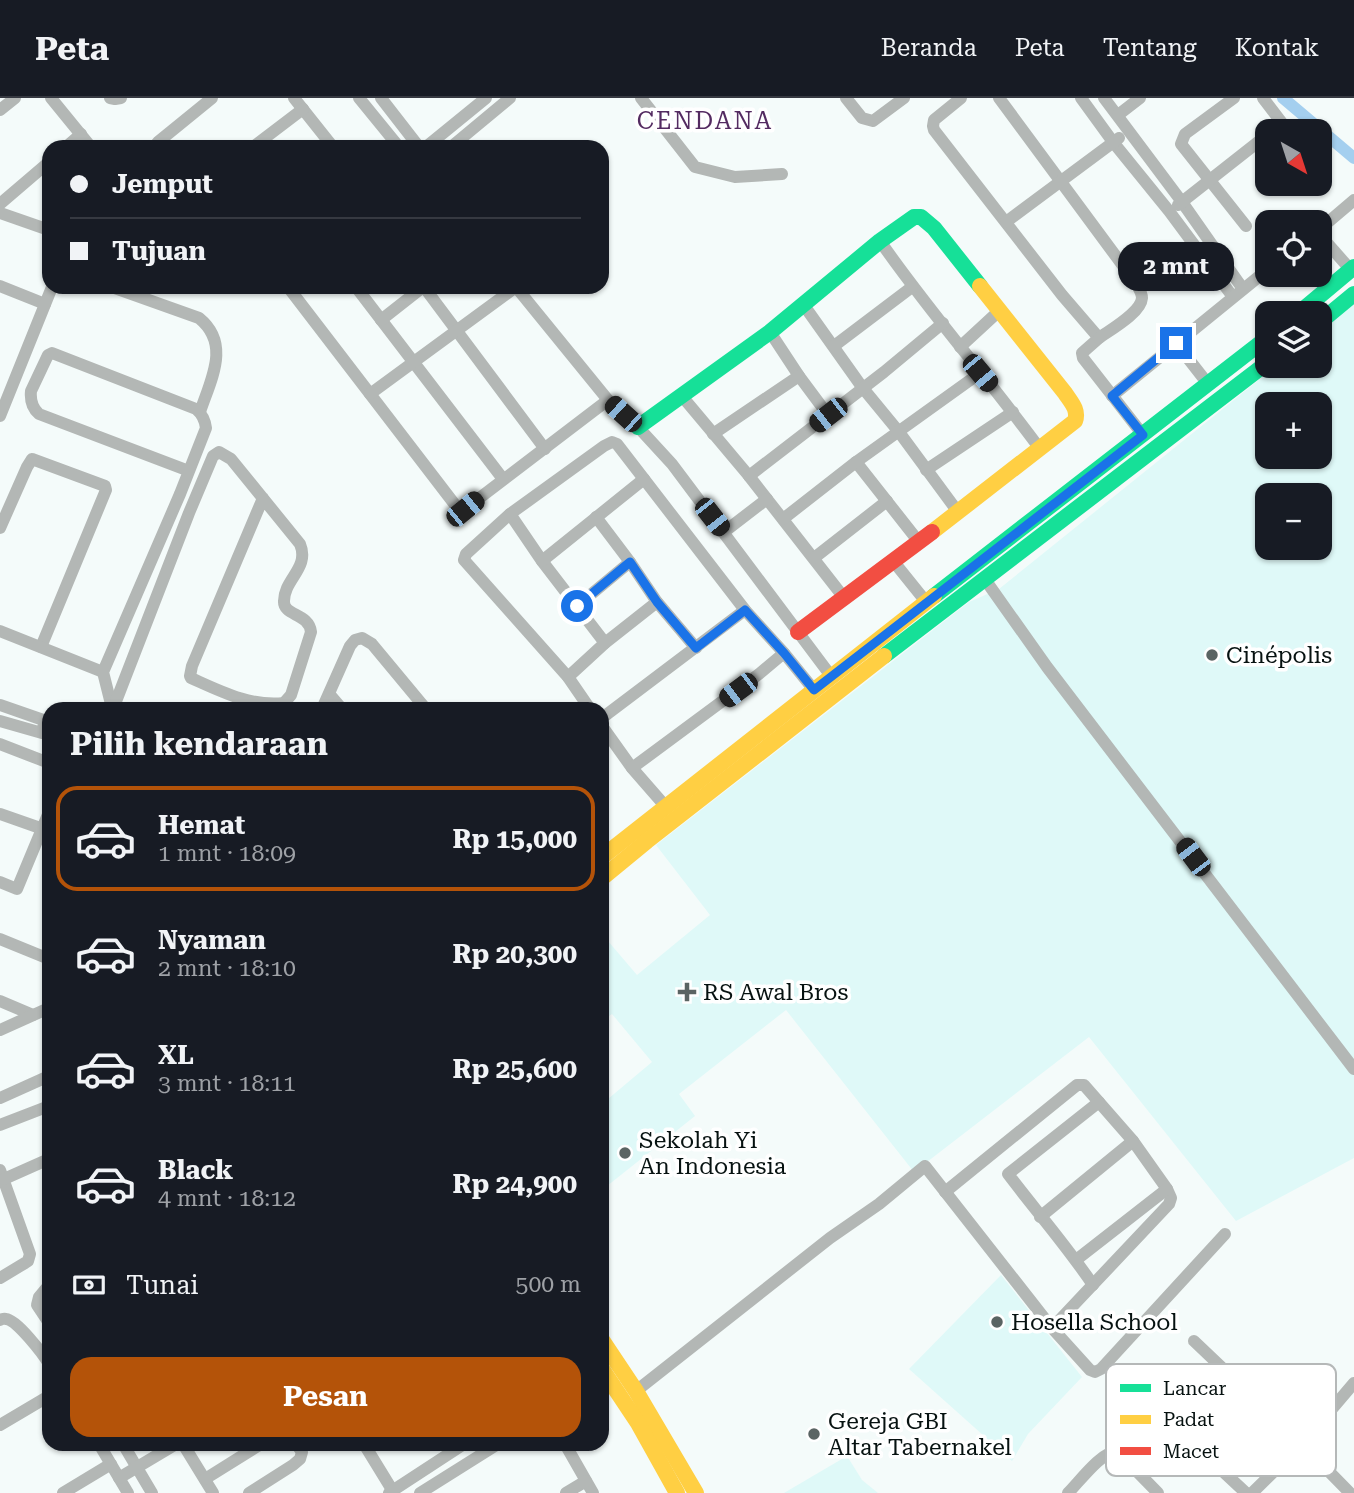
<!DOCTYPE html>
<html lang="id">
<meta charset="utf-8">
<style>
body{margin:0;font-family:"Roboto Serif",serif;background:#20242c;color:#f1f3f6;height:100vh;display:flex;flex-direction:column;font-size:26px;white-space:nowrap}
*{box-sizing:border-box;margin:0}
p{font-size:23px;color:#9ea1a6}
.icon{flex:none;width:38px;height:38px;fill:none;stroke:currentColor;stroke-width:2;stroke-linecap:round;stroke-linejoin:round}
.map{position:relative;flex:1;overflow:hidden}
.drawer{position:absolute;left:42px;top:604px;width:567px;height:749px;display:flex;flex-direction:column;background:#171b24;border-radius:21px;box-shadow:0 2px 5px #0004}
.drawer>*{flex:none}
.top-card{position:absolute;left:42px;top:42px;width:567px;height:154px;border-radius:21px;box-shadow:0 2px 5px #0004;display:grid;align-content:center;height:154px;padding:0 28px;background:#171b24}
.needle{width:46px;rotate:141deg}
.fabs{position:absolute;left:1255px;top:21px;display:grid;gap:14px}
.fabs a{display:grid;place-items:center;width:77px;height:77px;border-radius:14px;background:#171b24;box-shadow:0 2px 5px #0004;font-size:35px}
.end{position:absolute;width:32px;height:32px;margin:-16px;border:9px solid #1a73e8;background:#fff;box-shadow:0 0 0 4px #fff}
.from{border-radius:50%}
.bubble{position:absolute;height:49px;border-radius:21px;background:#171b24;box-shadow:0 2px 5px #0004;font-size:23px;font-weight:700;line-height:49px;text-align:center}
.car{position:absolute;width:21px;height:42px;margin:-21px -10px;border-radius:9px;box-shadow:0 0 5px 2px #0007;background:linear-gradient(#222 24%,#8ab4d8 0 40%,#222 0 76%,#8ab4d8 0 86%,#222 0)}
.top-card b{display:flex;align-items:center;gap:24px;height:66px;font-size:26px}
.top-card b+b{border-top:2px solid #363941}
.top-card i{width:18px;height:18px;background:#f1f3f6}
ul{padding:0;list-style:none}
li{display:flex;align-items:center;gap:21px;height:105px;margin:0 14px 10px;padding:0 14px;border:4px solid transparent;border-radius:21px}
li div{flex:1}
li b{display:block;font-size:26px}
li em{font-style:normal;font-weight:700}
li.current{border-color:#b45309}
li>.icon{width:63px;height:63px;stroke-width:1.5}
h2{padding:0 28px;font-size:32px;line-height:84px}
.pay{display:flex;align-items:center;gap:18px;height:77px;padding:0 28px;font-size:26px}
.pay p{margin-inline-start:auto}
.action{display:flex;gap:14px;margin-top:auto;padding:14px 28px}
.action a{flex:1;height:80px;border-radius:21px;background:#b45309;color:#fff;font-size:28px;font-weight:700;line-height:80px;text-align:center}
header{display:flex;align-items:center;gap:42px;box-sizing:border-box;height:98px;padding:0 35px;background:#171b24;border-bottom:2px solid #363941}
header strong{font-size:33px}
nav{display:flex;gap:38px;margin-inline-start:auto;font-size:24px}
.map>svg:first-child{display:block}
</style>
<header>
<strong>Peta</strong>
<nav><a>Beranda</a><a>Peta</a><a>Tentang</a><a>Kontak</a></nav>
</header>
<div class="map">
<svg width="1354" height="1395" viewBox="0 0 1354 1395">
<rect width="100%" height="100%" fill="#f4fbfa"/>
<g fill="#dff9f8" fill-rule="evenodd">
<path d="M1354,205V1060L1236,1123L1089,939L914,1074L786,912L679,996L695,1018L602,1092V1006L652,964L612,916L602,923V836L637,877L710,817L656,747L969,504L999,491L1276,268H1320V232ZM1267,306H1320V359H1267ZM1267,397H1320V450H1267Z"/>
<path d="M1001,1177L1082,1279L1028,1336L1012,1363L909,1271Z"/>
<path d="M847,1358L862,1382L878,1395H784Z"/>
</g>
<g fill="none" stroke-linecap="round" stroke-linejoin="round">
<path stroke="#a4cfef" stroke-width="12" d="M1283,0L1354,60"/>
<g stroke="#b3b7b5" stroke-width="12">
<path d="M51,0L91,49"/>
<path d="M110,0L115,1L121,0"/>
<path d="M294,0L333,49"/>
<path d="M359,0L399,49"/>
<path d="M381,0L419,49"/>
<path d="M641,0L695,69L735,79L782,76"/>
<path d="M846,0L862,20L873,23L904,0"/>
<path d="M961,0L934,22L933,28L934,32L1062,197L1099,240L1082,255L1083,260L1143,337"/>
<path d="M999,0L1135,184C1138,189 1142,194 1142,200C1141,215 1110,232 1099,240"/>
<path d="M1081,0L1113,44L1169,113L1233,199"/>
<path d="M1104,0L1182,104L1243,191"/>
<path d="M1234,0L1185,36L1181,46L1246,128"/>
<path d="M1263,0L1282,25"/>
<path d="M0,12L15,0"/>
<path d="M1118,17L1140,0"/>
<path d="M66,49L81,36"/>
<path d="M154,49L158,44L212,0"/>
<path d="M253,49L303,11"/>
<path d="M426,49L486,0"/>
<path d="M451,49L510,0"/>
<path d="M1290,86L1293,90"/>
<path d="M0,106L49,64"/>
<path d="M1178,107L1267,37"/>
<path d="M0,115L49,132"/>
<path d="M1006,124L1119,40"/>
<path d="M1320,131L1354,102"/>
<path d="M1320,137L1350,171"/>
<path d="M880,143C930,215 988,280 1040,351"/>
<path d="M0,188L45,206"/>
<path d="M112,189L199,220C231,246 211,281 200,314"/>
<path d="M288,189L459,412L465,411L608,302"/>
<path d="M356,189L503,381"/>
<path d="M424,189L545,351"/>
<path d="M516,189L608,302L638,329L672,366L831,578"/>
<path d="M803,206L862,289L899,334L958,414"/>
<path d="M381,222L423,189"/>
<path d="M770,234L799,278L828,317"/>
<path d="M1176,245L1208,286"/>
<path d="M834,248L912,189"/>
<path d="M960,249L999,213"/>
<path d="M370,296L516,189"/>
<path d="M681,297L749,378L845,501"/>
<path d="M1112,298L1267,172"/>
<path d="M0,318L52,189"/>
<path d="M713,336L799,278"/>
<path d="M856,364L919,444"/>
<path d="M926,372L1013,314"/>
<path d="M749,378L884,274L943,225"/>
<path d="M510,416L542,463L605,545"/>
<path d="M596,419L630,464L657,504L696,550"/>
<path d="M783,421L856,364L980,275"/>
<path d="M0,430L27,369L32,361L105,388L106,392L41,549"/>
<path d="M724,434L767,401"/>
<path d="M814,460L887,403"/>
<path d="M542,463L644,381"/>
<path d="M894,464L927,505"/>
<path d="M984,480L1047,569L1354,971"/>
<path d="M577,508L630,464"/>
<path d="M0,533L103,574"/>
<path d="M568,579L605,545L657,504"/>
<path d="M330,597L342,611"/>
<path d="M0,607L49,624"/>
<path d="M112,610L103,574L180,396L206,330C205,322 202,316 196,311L52,255L48,257L31,293C30,303 32,310 39,316L189,373"/>
<path d="M113,611L189,415L213,358L219,354L231,361L300,446C310,470 284,481 284,503C283,518 309,515 311,534L291,597L284,605C251,609 220,593 191,580L190,578L192,568L263,400"/>
<path d="M322,611L350,548L355,542L362,540L372,546L426,611"/>
<path d="M590,611L568,579L464,462L466,456L510,416L604,348L612,344L617,346L745,512L784,555L814,592"/>
<path d="M602,620L745,512"/>
<path d="M0,623L42,635L45,622"/>
<path d="M602,628L632,670L666,709"/>
<path d="M0,646L49,665"/>
<path d="M632,670L759,576L784,555"/>
<path d="M0,716L43,731"/>
<path d="M0,784L17,791L49,714"/>
<path d="M0,841L49,861"/>
<path d="M0,903L33,917"/>
<path d="M0,932L49,910"/>
<path d="M0,1000L49,978"/>
<path d="M0,1027L49,1008"/>
<path d="M0,1072L30,1156L28,1163L25,1165L0,1180"/>
<path d="M4,1081L49,1061"/>
<path d="M945,1094L1077,987H1084L1133,1043L1167,1091L1171,1100L1169,1106L1052,1230"/>
<path d="M1040,1119L1133,1043"/>
<path d="M1076,1162L1167,1091"/>
<path d="M49,1187L39,1199L37,1207L49,1225"/>
<path d="M1093,1187C1067,1148 1036,1113 1008,1076L1099,1004"/>
<path d="M0,1222C2,1221 4,1220 6,1221C17,1222 43,1256 49,1266"/>
<path d="M1194,1243L1302,1346L1350,1395"/>
<path d="M1126,1283L1246,1395"/>
<path d="M636,1293L830,1140L879,1106L925,1068L1052,1230L1090,1272L1095,1274L1101,1271L1225,1136"/>
<path d="M0,1327L49,1298"/>
<path d="M99,1346L128,1395"/>
<path d="M123,1346L152,1395"/>
<path d="M183,1346L213,1395"/>
<path d="M364,1346L394,1395"/>
<path d="M565,1346L593,1395"/>
<path d="M119,1380L176,1346"/>
<path d="M205,1381L261,1346"/>
<path d="M63,1395L111,1366"/>
<path d="M249,1395L293,1367L300,1361L302,1354L296,1346"/>
<path d="M389,1395L464,1346"/>
<path d="M420,1395L498,1346"/>
<path d="M566,1395L586,1383"/>
<path d="M1068,1395C1080,1383 1101,1354 1117,1353L1158,1395"/>
<path d="M1252,1395L1302,1346L1354,1285"/>
</g>
<g stroke="#16e098" stroke-width="16">
<path d="M1299,215L1354,169"/>
<path d="M1320,224L1354,196"/>
<path d="M638,329L770,234L880,143L914,119H921L934,130L980,188"/>
<path d="M934,498L1267,240"/>
<path d="M884,558L1267,265"/>
</g>
<g stroke="#ffcf43" stroke-width="16">
<path d="M932,434L1075,323C1079,312 1071,304 1065,295L980,188"/>
<path d="M602,759L934,498"/>
<path d="M602,780L647,743L884,558"/>
<path d="M602,1242L636,1293L696,1395"/>
<path d="M602,1271L638,1325L677,1395"/>
</g>
<path stroke="#f24e42" stroke-width="16" d="M798,534L932,434"/>
</g>
<g fill="none" stroke-linecap="round" stroke-linejoin="round">
<path stroke="#1a73e8" stroke-width="9" d="M577,508L630,464L657,504L696,550L745,512L784,555L814,592L1143,337L1112,298L1176,245"/>
</g>
<g fill="#5a6463" stroke="#fff" stroke-width="2.5">
<circle cx="1212" cy="557" r="7"/>
<path d="M683.5 883.5h7v7h7v7h-7v7h-7v-7h-7v-7h7z"/>
<circle cx="625" cy="1055" r="7"/>
<circle cx="997" cy="1224" r="7"/>
<circle cx="814" cy="1336" r="7"/>
</g>
<g text-anchor="middle" dominant-baseline="central" stroke-width="7" stroke-linejoin="round" paint-order="stroke">
<g font-size="23" fill="#071211" stroke="#fff" text-anchor="start">
<text x="1226" y="557">Cinépolis</text>
<text x="703" y="894">RS Awal Bros</text>
<text x="639" y="1042">Sekolah Yi<tspan x="639" dy="26">An Indonesia</tspan></text>
<text x="1011" y="1224">Hosella School</text>
<text x="828" y="1323">Gereja GBI<tspan x="828" dy="26">Altar Tabernakel</tspan></text>
</g>
<g font-size="24" letter-spacing="2" fill="#532b61" stroke="#fff">
<text x="705" y="23">CENDANA</text>
</g>
</g>
<rect x="1106" y="1266" width="230" height="112" rx="10" fill="#fff" stroke="#b5b8b8" stroke-width="2"/>
<rect x="1120" y="1286" width="31" height="8" fill="#16e098"/>
<rect x="1120" y="1317" width="31" height="9" fill="#ffcf43"/>
<rect x="1120" y="1349" width="31" height="8" fill="#f24e42"/>
<g font-size="19" fill="#071211">
<text x="1163" y="1297">Lancar</text>
<text x="1163" y="1328">Padat</text>
<text x="1163" y="1360">Macet</text>
</g>
</svg>
<div class="fabs">
<a><svg class="needle" viewBox="-14 -14 28 28"><path d="M0-13l5 13h-10z" fill="#e53935"/><path d="M0 13l5-13h-10z" fill="#9ea1a6"/></svg></a>
<a><svg class="icon" aria-label="locate" viewBox="0 0 24 24"><circle cx="12" cy="12" r="6"/><path d="M12 2v4M12 18v4M2 12h4M18 12h4"/></svg></a>
<a><svg class="icon" aria-label="layers" viewBox="0 0 24 24"><path d="M12 4l9 5-9 5-9-5zM3 14l9 5 9-5"/></svg></a>
<a>+</a>
<a>−</a>
</div>
<i class="end from" style="left:577px;top:508px"></i>
<i class="end" style="left:1176px;top:245px"></i>
<div class="bubble" style="left:1118px;top:144px;width:116px">2 mnt</div>
<i class="car" style="left:980px;top:275px;rotate:140deg"></i>
<i class="car" style="left:623px;top:316px;rotate:312deg"></i>
<i class="car" style="left:828px;top:317px;rotate:232deg"></i>
<i class="car" style="left:465px;top:411px;rotate:51deg"></i>
<i class="car" style="left:712px;top:419px;rotate:142deg"></i>
<i class="car" style="left:738px;top:592px;rotate:233deg"></i>
<i class="car" style="left:1193px;top:759px;rotate:323deg"></i>
<div class="top-card">
<b><i class="from"></i>Jemput</b>
<b><i></i>Tujuan</b>
</div>
<section class="drawer">
<h2>Pilih kendaraan</h2>
<ul>
<li class="current"><svg class="icon" aria-label="car" viewBox="0 0 24 24"><path d="M5 17H2v-5l4-1 3-4h7l3 4 3 1v5h-3M9 17h6M6 11h13"/><circle cx="7" cy="17" r="2"/><circle cx="17" cy="17" r="2"/></svg><div><b>Hemat</b><p>1 mnt · 18:09</p></div><em>Rp 15,000</em></li>
<li><svg class="icon" aria-label="car" viewBox="0 0 24 24"><path d="M5 17H2v-5l4-1 3-4h7l3 4 3 1v5h-3M9 17h6M6 11h13"/><circle cx="7" cy="17" r="2"/><circle cx="17" cy="17" r="2"/></svg><div><b>Nyaman</b><p>2 mnt · 18:10</p></div><em>Rp 20,300</em></li>
<li><svg class="icon" aria-label="car" viewBox="0 0 24 24"><path d="M5 17H2v-5l4-1 3-4h7l3 4 3 1v5h-3M9 17h6M6 11h13"/><circle cx="7" cy="17" r="2"/><circle cx="17" cy="17" r="2"/></svg><div><b>XL</b><p>3 mnt · 18:11</p></div><em>Rp 25,600</em></li>
<li><svg class="icon" aria-label="car" viewBox="0 0 24 24"><path d="M5 17H2v-5l4-1 3-4h7l3 4 3 1v5h-3M9 17h6M6 11h13"/><circle cx="7" cy="17" r="2"/><circle cx="17" cy="17" r="2"/></svg><div><b>Black</b><p>4 mnt · 18:12</p></div><em>Rp 24,900</em></li>
</ul>
<div class="pay"><svg class="icon" aria-label="cash" viewBox="0 0 24 24"><path d="M3 7h18v10H3z"/><circle cx="12" cy="12" r="2"/></svg>Tunai<p>500 m</p></div>
<div class="action"><a>Pesan</a></div>
</section>
</div>
